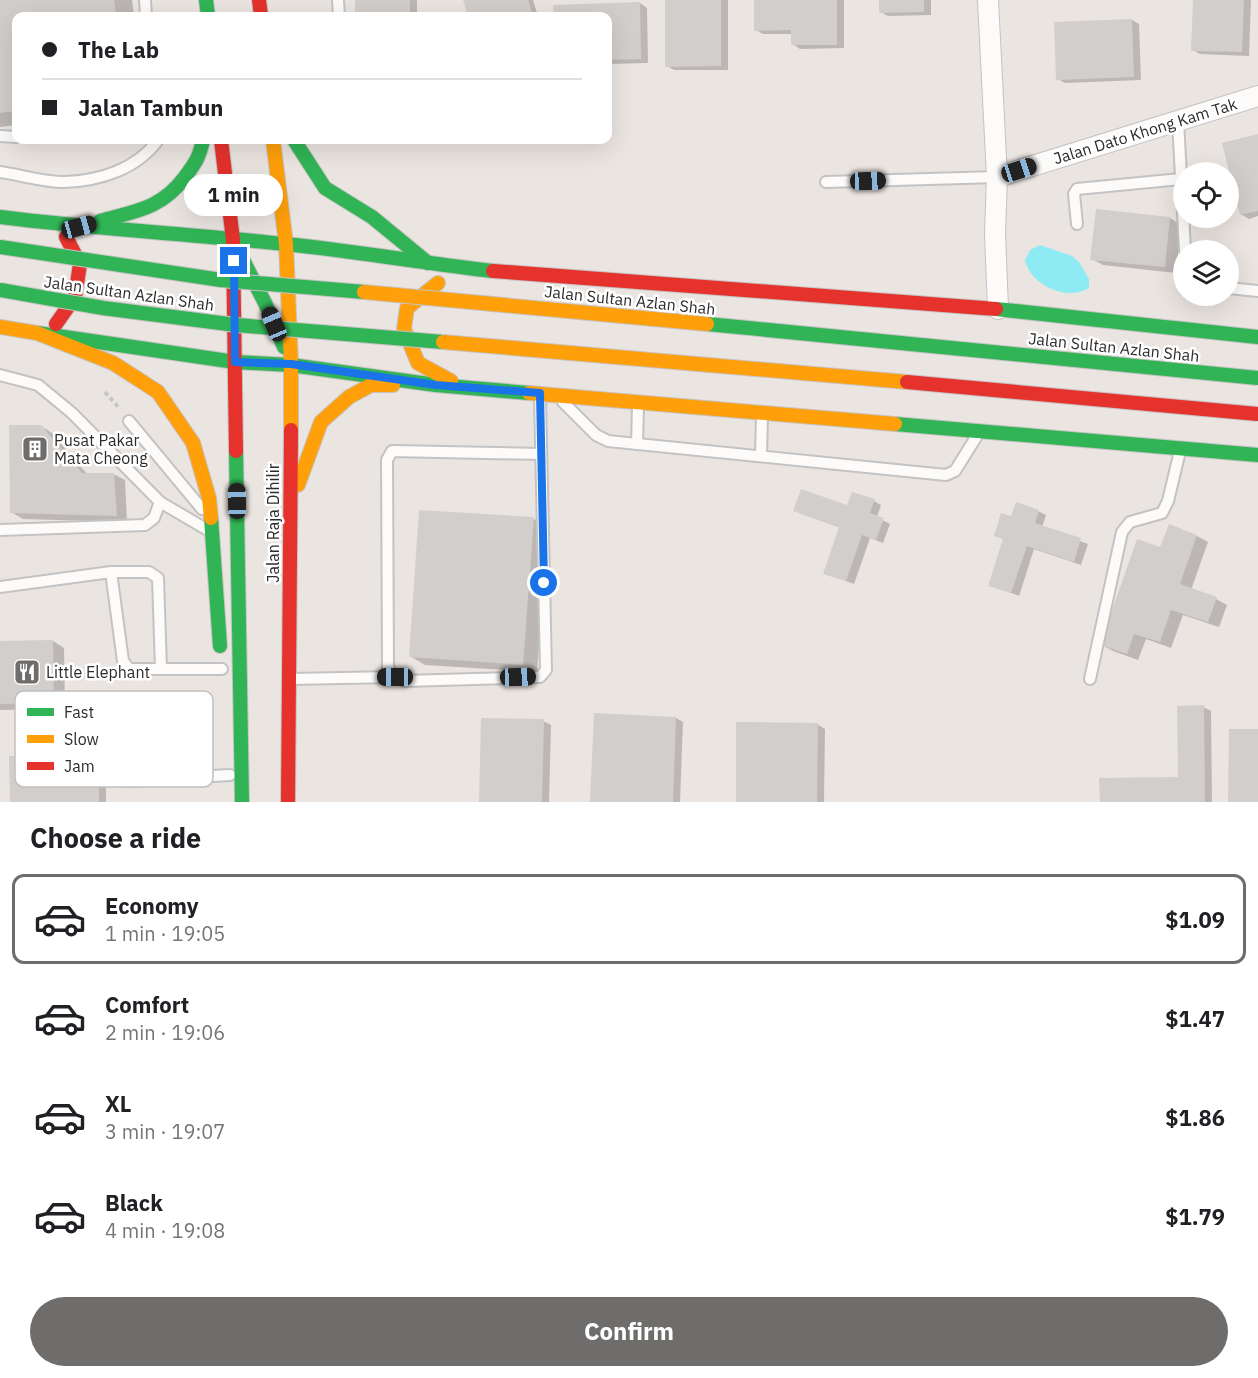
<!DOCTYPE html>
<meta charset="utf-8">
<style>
body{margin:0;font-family:"IBM Plex Sans",sans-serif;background:#f6f6f6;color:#202124;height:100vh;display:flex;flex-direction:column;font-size:22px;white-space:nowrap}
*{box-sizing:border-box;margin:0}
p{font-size:20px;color:#757577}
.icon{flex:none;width:33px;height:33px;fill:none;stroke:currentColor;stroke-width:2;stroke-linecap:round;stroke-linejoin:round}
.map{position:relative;height:802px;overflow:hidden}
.panel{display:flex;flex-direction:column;background:#fff;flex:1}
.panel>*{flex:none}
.banner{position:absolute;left:12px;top:12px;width:600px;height:132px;border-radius:12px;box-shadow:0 6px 24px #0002;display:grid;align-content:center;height:132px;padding:0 30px;background:#fff}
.buttons{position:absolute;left:1173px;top:162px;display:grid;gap:12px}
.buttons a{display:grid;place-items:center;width:66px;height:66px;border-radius:50%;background:#fff;box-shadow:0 6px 24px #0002;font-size:30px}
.end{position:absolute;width:27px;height:27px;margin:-14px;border:8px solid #1a73e8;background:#fff;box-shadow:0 0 0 3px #fff}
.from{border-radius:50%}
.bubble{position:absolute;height:42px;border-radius:21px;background:#fff;box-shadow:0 6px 24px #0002;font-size:20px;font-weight:700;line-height:42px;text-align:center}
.car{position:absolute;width:18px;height:36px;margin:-18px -9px;border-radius:8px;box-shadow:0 0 4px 2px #0007;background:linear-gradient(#222 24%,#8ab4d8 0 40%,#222 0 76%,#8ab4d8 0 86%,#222 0)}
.banner b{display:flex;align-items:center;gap:21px;height:57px;font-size:22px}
.banner b+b{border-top:2px solid #e0e0e0}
.banner i{width:15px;height:15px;background:#202124}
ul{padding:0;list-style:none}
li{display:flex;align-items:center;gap:18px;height:90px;margin:0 12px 9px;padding:0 18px;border:3px solid transparent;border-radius:12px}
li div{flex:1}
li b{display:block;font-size:22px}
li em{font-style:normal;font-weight:700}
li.current{border-color:#6f6d6b}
li>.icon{width:54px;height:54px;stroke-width:1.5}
h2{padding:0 30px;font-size:27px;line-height:72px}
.action{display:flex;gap:12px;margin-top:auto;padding:12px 30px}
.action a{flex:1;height:69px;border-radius:36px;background:#6f6d6b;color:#fff;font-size:24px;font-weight:700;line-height:69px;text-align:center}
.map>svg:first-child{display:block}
</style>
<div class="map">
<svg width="1258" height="802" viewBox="0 0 1258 802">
<rect width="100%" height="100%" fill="#ebe5e1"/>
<path fill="#8febf3" d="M1040,245L1072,256L1079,262L1089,279V288C1067,302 1030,285 1025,260L1030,250Z"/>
<g fill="#0003">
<path d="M0,0H132L134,16H16V125L0,127Z"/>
<rect x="357" y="0" width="60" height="16"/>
<path d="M465,0H533L538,16H469Z"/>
<path d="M667,0H728V70H674L667,66Z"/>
<path d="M756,0H844V48L800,49L793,44L792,34H763L756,30Z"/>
<path d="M881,0H931V15L888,16L881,12Z"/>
<path d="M1195,0H1251L1249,56L1200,54L1193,50Z"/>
<path d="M640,3L647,8L648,63L608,64V16H555V6Z"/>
<path d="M1132,20L1139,24L1141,80L1065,83L1058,79Z"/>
<path d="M1258,136V216L1249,219L1241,214Z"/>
<path d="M1097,211L1170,218L1181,225L1176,273L1103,265L1092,259Z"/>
<path d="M41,426L52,433L87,474H113L125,480L127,522L23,519L11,512Z"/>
<path d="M874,501L881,505L877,517L890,524L883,543L870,538L854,584L825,573L841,528L802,514Z"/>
<path d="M1038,511L1046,515L1042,527L1088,544L1081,565L1034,549L1019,596L990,585L1005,540L995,535L1012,518Z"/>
<path d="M534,519L548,527L537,672L425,665L410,656Z"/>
<path d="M1197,536L1208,542L1191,590L1216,599L1227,605L1219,627L1183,615L1171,648L1146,639L1138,660L1113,651L1102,645L1161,549Z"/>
<path d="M53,641L64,648L65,709L0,710V642Z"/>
<path d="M1203,707L1211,711L1212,802H1101L1179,779Z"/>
<path d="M676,718L683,722L680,802H591Z"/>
<path d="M543,721L551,725L549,802H481Z"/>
<path d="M817,724L825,729L824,802H737Z"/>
<path d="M115,757L123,761V783L106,784V802H11Z"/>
</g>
<g fill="#d1cecb">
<path d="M0,0H114L116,16H16V111L0,113Z"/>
<rect x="355" y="0" width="55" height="16"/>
<path d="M463,0H528L533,16H468Z"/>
<path d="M665,0H721V66L665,67Z"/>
<path d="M754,0H837V45H791V30L754,31Z"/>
<path d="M879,0H924V12L879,13Z"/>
<path d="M1193,0H1244L1242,52L1191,51Z"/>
<path d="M640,2L641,59L608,60V16H554L553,5Z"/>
<path d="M1132,19L1134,77L1056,80L1054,22Z"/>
<path d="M1258,134V211L1240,215L1222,143Z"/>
<path d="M1096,209L1170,217L1165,267L1090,260Z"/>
<path d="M9,425H41L82,473H114L117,516L10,513Z"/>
<path d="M801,489L847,505L852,492L875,499L870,513L884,518L876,540L862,535L846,581L823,574L839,527L793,511Z"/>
<path d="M1016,502L1039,510L1035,523L1081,538L1074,562L1027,546L1011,593L988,586L1003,539L994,536L1001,513L1011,516Z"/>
<path d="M419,510L534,517L523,665L409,657Z"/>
<path d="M1169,524L1197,535L1180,584L1217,597L1208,622L1171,610L1160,642L1134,634L1127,654L1100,645L1137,539L1160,547Z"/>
<path d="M53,640L54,703L0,704V641Z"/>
<path d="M1204,705L1205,802H1100L1099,778L1178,777L1177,706Z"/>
<path d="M594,713L676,717L673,802H590Z"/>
<path d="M481,718L544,719L542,802H479Z"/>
<path d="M736,722L818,723L817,802H736Z"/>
<path d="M1229,729H1258V802H1228Z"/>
<path d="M116,755V780H99V802H10L9,756Z"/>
</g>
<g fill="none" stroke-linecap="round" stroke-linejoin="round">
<defs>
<g id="lane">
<path d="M145,0L146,16"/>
<path d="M338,0L339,16"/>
<path d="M1178,121L1185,250"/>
<path d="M0,136L16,137"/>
<path d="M0,172C21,175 44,182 64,182C100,181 137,169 158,140"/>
<path d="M826,182L997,177"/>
<path d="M1077,224L1074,194L1077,189L1181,179"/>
<path d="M1228,288L1258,291"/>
<path d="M0,375L38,385L72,413L160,502L206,529"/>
<path d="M540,397L546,670L540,677L404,681L395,677L388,668L387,460L392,451L541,454"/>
<path d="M563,402L596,435L608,441L946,475L955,471L978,434"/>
<path d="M129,421L202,509"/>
<path d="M637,444L638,405"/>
<path d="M761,456L762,415"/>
<path d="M0,530L145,525L154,518L160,502"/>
<path d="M111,572H149L158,578L161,669"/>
<path d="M0,587L111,572L123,661L129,669H222"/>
<path d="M290,679L395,677"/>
<path d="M1090,679L1122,532L1130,522L1162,513L1168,501L1180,451"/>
<path d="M127,781L230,775"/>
</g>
<g id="street">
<path d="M988,0L997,177L995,234L998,309"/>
<path d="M997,177L1258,96"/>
</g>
<g id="fast">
<path d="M206,0L208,16"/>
<path d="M294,140L325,188L372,217L428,263"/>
<path d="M0,217C95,229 190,234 285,244C354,251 423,263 493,271"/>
<path d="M100,221C136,211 161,209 185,177C196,162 199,158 203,140"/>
<path d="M244,262L265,303L284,347"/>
<path d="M996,309L1258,337"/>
<path d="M37,333L235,362L291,365L436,385L529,393"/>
<path d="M895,424L1258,455"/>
<path d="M236,451L242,802"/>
<path d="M211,518L220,646"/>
</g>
<g id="slow">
<path d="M273,140L286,244L291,365V430"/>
<path d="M438,283L407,308L404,329L418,363L451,381"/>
<path d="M0,327L37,333L113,363L158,392L193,443L209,498L211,518"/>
<path d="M529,393L895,424"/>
<path d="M298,485L321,422L349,397L371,385H393"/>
</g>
<g id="jam">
<path d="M259,0L261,16"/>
<path d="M221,140L233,240L236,451"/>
<path d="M493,271L996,309"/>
<path d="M56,324L75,297L80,264L66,237"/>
<path d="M288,802L291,430"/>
</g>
</defs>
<use href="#lane" stroke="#c4c3c3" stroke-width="14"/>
<use href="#street" stroke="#c4c3c3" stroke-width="22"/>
<use href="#fast" stroke="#c6c3c2" stroke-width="16"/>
<use href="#slow" stroke="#c6c3c2" stroke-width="16"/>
<use href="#jam" stroke="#c6c3c2" stroke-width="16"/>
<path stroke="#c7c7c6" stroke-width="4" stroke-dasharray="4.5 3" stroke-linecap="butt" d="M105,392L120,409"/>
<use href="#lane" stroke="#fcfbfa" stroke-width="10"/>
<use href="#street" stroke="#fcfbfa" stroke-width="20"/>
<use href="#fast" stroke="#30b455" stroke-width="14"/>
<use href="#slow" stroke="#ff9f0a" stroke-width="14"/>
<use href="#jam" stroke="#e5322d" stroke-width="14"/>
<defs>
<g id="fast-bridge">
<path d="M0,247L221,280L364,292"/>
<path d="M0,290L103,308L236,325L443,342"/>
<path d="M707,324L1258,378"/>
</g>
<g id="slow-bridge">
<path d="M364,292L707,324"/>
<path d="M443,342L907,382"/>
</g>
<path id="jam-bridge" d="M907,382L1258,414"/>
</defs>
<use href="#fast-bridge" stroke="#c6c3c2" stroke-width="16" stroke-linecap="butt"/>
<use href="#slow-bridge" stroke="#c6c3c2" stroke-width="16" stroke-linecap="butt"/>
<use href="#jam-bridge" stroke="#c6c3c2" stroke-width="16" stroke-linecap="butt"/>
<use href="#fast-bridge" stroke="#30b455" stroke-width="14"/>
<use href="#slow-bridge" stroke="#ff9f0a" stroke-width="14"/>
<use href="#jam-bridge" stroke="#e5322d" stroke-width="14"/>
</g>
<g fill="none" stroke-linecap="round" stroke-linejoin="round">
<path stroke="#1a73e8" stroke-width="8" d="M234,261L235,362L291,364L436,385L540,393L544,583"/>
</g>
<defs>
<symbol id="building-square" viewBox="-11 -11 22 22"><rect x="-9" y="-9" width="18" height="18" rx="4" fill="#6f6d6b" stroke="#fff"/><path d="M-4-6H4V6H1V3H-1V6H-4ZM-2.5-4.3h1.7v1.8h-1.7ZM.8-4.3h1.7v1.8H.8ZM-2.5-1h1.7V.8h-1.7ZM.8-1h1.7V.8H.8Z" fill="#fff"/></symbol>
<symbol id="restaurant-square" viewBox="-11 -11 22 22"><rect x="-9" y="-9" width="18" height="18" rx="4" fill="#6f6d6b" stroke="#fff"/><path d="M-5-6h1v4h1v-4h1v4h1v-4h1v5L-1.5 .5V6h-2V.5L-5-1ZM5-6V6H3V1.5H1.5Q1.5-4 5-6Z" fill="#fff"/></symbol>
</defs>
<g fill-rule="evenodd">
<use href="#building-square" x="20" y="434" width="30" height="30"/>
<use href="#restaurant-square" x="12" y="657" width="30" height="30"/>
</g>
<g text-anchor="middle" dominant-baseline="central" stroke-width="5" stroke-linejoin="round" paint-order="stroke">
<g font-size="16" fill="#2c2c2c" stroke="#fff">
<text transform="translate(1145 131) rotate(-17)">Jalan Dato Khong Kam Tak</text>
<text transform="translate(129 293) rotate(8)">Jalan Sultan Azlan Shah</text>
<text transform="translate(630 300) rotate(6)">Jalan Sultan Azlan Shah</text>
<text transform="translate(1114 347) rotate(6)">Jalan Sultan Azlan Shah</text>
<text transform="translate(273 523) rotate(-90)">Jalan Raja Dihilir</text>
</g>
<g font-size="16" fill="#2c2c2c" stroke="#fff" text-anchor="start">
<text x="54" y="440">Pusat Pakar<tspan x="54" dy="18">Mata Cheong</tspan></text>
<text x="46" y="672">Little Elephant</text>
</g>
</g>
<rect x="15" y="691" width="198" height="96" rx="9" fill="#fff" stroke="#c0c0c0" stroke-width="1.5"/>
<rect x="27" y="708" width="27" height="8" fill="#30b455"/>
<rect x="27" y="735" width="27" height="8" fill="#ff9f0a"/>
<rect x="27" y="762" width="27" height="8" fill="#e5322d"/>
<g font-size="16" fill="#2c2c2c">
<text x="64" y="718">Fast</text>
<text x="64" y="745">Slow</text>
<text x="64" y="772">Jam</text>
</g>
</svg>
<div class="buttons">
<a><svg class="icon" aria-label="locate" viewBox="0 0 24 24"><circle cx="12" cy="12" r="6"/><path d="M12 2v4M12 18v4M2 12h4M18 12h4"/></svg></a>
<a><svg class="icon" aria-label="layers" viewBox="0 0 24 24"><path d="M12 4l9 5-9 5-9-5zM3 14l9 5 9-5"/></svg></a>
</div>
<i class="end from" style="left:544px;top:583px"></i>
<i class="end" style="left:234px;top:261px"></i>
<div class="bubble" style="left:184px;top:174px;width:99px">1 min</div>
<i class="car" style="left:1019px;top:170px;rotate:72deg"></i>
<i class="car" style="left:868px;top:181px;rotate:88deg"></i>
<i class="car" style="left:79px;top:227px;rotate:75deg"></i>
<i class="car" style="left:274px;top:324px;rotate:337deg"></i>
<i class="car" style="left:237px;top:501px;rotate:359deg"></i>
<i class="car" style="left:395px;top:677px;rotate:270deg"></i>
<i class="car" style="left:518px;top:677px;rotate:88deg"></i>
<div class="banner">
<b><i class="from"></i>The Lab</b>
<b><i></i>Jalan Tambun</b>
</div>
</div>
<section class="panel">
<h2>Choose a ride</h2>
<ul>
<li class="current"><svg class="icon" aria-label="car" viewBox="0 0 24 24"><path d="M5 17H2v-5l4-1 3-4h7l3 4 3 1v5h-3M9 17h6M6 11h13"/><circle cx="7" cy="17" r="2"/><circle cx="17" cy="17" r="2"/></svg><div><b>Economy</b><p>1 min · 19:05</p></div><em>$1.09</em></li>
<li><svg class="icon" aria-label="car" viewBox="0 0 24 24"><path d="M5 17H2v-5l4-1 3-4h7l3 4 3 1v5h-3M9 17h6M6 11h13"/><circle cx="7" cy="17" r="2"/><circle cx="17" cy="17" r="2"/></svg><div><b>Comfort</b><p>2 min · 19:06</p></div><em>$1.47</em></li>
<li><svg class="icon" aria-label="car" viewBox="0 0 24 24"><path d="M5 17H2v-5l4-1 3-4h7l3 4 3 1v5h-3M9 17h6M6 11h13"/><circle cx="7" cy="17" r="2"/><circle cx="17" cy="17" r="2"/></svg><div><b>XL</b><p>3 min · 19:07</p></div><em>$1.86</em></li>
<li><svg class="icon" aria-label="car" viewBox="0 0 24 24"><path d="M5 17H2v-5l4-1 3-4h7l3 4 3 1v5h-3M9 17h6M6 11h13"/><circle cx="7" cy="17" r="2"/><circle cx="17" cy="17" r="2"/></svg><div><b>Black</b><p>4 min · 19:08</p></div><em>$1.79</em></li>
</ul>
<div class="action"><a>Confirm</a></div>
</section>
